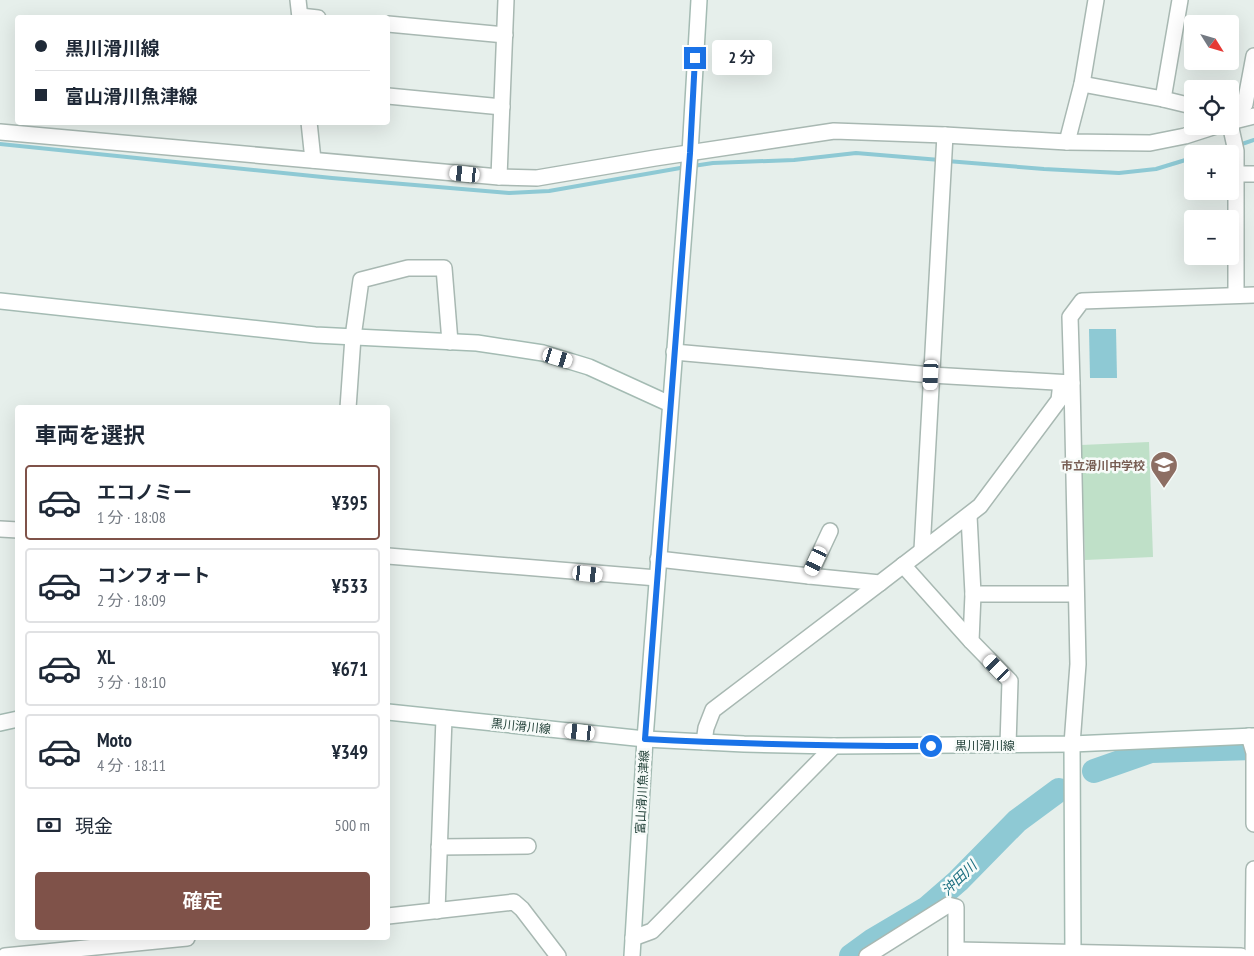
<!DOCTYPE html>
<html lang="ja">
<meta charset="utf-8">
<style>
body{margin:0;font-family:"PT Sans Narrow","Noto Sans JP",sans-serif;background:#f6f6f7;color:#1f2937;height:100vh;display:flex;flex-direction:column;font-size:19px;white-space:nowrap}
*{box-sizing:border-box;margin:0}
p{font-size:16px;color:#747a83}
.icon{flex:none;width:28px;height:28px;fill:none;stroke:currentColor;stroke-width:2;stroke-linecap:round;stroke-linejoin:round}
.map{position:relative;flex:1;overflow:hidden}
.drawer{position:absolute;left:15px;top:405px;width:375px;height:535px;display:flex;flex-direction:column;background:#fff;border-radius:5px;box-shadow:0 5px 20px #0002}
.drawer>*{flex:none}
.top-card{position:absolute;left:15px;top:15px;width:375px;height:110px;border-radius:5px;box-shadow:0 5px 20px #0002;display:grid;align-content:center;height:110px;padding:0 20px;background:#fff}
.needle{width:32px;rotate:127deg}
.tools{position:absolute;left:1184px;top:15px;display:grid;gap:10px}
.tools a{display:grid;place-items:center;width:55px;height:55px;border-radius:5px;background:#fff;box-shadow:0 5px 20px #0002;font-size:25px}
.end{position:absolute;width:22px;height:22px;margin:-11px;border:6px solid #1a73e8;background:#fff;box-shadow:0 0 0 2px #fff}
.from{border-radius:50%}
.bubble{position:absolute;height:35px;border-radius:5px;background:#fff;box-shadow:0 5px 20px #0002;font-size:16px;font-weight:600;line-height:35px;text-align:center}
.car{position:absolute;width:15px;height:30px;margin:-15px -8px;border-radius:6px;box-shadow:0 0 4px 1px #0007;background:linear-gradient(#fff 24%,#345 0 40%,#fff 0 76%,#345 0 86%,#fff 0)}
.top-card b{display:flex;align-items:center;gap:18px;height:48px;font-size:19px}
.top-card b+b{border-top:1px solid #e0e1e3}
.top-card i{width:12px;height:12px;background:#1f2937}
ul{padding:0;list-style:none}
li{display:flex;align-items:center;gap:15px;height:75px;margin:0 10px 8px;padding:0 10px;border:2px solid #e0e1e3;border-radius:5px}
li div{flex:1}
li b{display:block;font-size:19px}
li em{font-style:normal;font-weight:600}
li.active{border-color:#7f5249}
li>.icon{width:45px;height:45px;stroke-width:1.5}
h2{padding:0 20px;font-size:22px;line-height:60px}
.pay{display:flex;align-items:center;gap:12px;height:55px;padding:0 20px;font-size:19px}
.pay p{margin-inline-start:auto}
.cta{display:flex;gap:10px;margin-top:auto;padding:10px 20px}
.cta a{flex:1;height:58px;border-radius:5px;background:#7f5249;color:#fff;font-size:20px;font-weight:600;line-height:58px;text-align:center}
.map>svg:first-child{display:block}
</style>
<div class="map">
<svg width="1254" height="956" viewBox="0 0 1254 956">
<rect width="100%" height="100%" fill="#e6efeb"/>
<path fill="#bfe0c8" d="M1149,442L1153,557L1085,560L1081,445Z"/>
<path fill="#8ec9d4" d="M1089,329H1116L1117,378H1090Z"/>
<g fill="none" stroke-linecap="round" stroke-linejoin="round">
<g stroke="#8ec9d4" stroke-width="4">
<path d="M0,144L332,178L509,193L549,191L686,167"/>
<path d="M1239,145L1254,140"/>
<path d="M1208,154L1233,147"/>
<path d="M947,161L1044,169L1119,173L1156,169L1192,158"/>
<path d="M693,166L713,163L794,160L856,153L940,160"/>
</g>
<g stroke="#8ec9d4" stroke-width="24">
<path d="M1094,771L1151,751L1254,748"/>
<path d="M851,956L873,940L927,908L958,881L1017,821L1059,790"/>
</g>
<defs>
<g id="street">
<path d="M298,0L300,18"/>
<path d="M1180,0L1163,99L1192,106"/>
<path d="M300,16L318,18"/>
<path d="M388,24L505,35"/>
<path d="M1082,84L1163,99"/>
<path d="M388,96L502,107"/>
<path d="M1230,109L1245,104L1254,56"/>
<path d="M309,122L313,160"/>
<path d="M1230,122L1254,116"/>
<path d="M1230,124L1236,151V295"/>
<path d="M0,132L499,177L537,178L655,158L834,131L945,135L1067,142L1150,143L1185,136L1216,126"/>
<path d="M1067,142L1082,84L1096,0"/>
<path d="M1236,174H1254"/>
<path d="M499,177L506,0"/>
<path d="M674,352L931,375L1072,383L1070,317L1082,301L1254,295"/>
<path d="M1072,383L1078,664L1072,744"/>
<path d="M348,408L353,337L361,280L408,268H444L450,342"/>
<path d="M969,516L973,594"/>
<path d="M0,529L18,530"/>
<path d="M830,531L809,576L880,583L980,506L1059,400L1061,383"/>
<path d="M922,550L945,135"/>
<path d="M388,556L657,578"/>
<path d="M658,559L809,576"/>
<path d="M903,565L971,641"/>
<path d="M1249,736L1254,753V824"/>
<path d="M704,742L706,728L713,710L880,583"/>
<path d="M1008,745L1010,681L971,641L973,594H1076"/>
<path d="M439,847L528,846"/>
<path d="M437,911L444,718"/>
<path d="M388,916L514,902L522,909L558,956"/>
<path d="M633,938L652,931L834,746"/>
<path d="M957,950L1241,956"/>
<path d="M5,956L187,938"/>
<path d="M867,956L948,905L956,907V956"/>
<path d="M1253,956L1254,869"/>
</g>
<g id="secondary">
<path d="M0,301L315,335L477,343L543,353L589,367L670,404"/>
<path d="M388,712L645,739L744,744L834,746L1072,744L1254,736"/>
<path d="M0,723L18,719"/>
<path d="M1072,744L1073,956"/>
<path d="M632,956L645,739L690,153L699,0"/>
</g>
</defs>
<use href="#street" stroke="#a8b8b2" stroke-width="18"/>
<use href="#secondary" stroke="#a4bbb3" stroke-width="18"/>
<use href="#street" stroke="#fff" stroke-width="15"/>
<use href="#secondary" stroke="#fff" stroke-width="15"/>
</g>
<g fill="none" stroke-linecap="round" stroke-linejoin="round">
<path stroke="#1a73e8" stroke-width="6" d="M695,58L690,153L645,739C740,744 835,746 931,746"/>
</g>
<defs>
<symbol id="school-pin" viewBox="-11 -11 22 30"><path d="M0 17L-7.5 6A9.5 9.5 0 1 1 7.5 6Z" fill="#8d6e63" stroke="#f7fbf9"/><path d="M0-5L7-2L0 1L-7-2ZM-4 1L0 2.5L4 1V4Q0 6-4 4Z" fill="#fff"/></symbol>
</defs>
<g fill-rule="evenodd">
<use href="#school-pin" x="1148" y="449" width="32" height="43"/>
</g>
<g text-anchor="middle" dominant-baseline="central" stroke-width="5" stroke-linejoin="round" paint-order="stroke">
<g font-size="12" font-weight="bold" fill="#785e54" stroke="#f7fbf9" text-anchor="end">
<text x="1145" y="465">市立滑川中学校</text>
</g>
<g font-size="12" fill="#24423a" stroke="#f7fbf9">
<text transform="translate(521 726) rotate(6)">黒川滑川線</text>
<text x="985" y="745">黒川滑川線</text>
<text transform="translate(642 792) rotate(-87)">富山滑川魚津線</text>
</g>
<g font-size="14" font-style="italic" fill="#1c6f80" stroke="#f7fbf9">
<text transform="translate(959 878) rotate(-44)">沖田川</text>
</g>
</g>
</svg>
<div class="tools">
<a><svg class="needle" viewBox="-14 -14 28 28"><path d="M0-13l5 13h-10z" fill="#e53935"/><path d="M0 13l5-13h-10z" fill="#747a83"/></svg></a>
<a><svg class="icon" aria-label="locate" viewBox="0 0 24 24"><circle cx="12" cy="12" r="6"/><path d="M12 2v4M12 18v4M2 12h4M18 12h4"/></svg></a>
<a>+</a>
<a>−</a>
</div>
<i class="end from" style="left:931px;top:746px"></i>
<i class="end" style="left:695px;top:58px"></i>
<div class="bubble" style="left:712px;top:40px;width:60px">2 分</div>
<i class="car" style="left:465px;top:174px;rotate:276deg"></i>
<i class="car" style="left:558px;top:358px;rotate:107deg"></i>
<i class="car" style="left:931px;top:375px;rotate:183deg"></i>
<i class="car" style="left:816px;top:561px;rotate:205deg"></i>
<i class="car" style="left:588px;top:574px;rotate:96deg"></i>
<i class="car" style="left:997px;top:668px;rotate:316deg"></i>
<i class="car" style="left:580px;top:732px;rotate:276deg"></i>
<div class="top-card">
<b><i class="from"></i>黒川滑川線</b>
<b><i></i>富山滑川魚津線</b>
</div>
<section class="drawer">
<h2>車両を選択</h2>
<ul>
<li class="active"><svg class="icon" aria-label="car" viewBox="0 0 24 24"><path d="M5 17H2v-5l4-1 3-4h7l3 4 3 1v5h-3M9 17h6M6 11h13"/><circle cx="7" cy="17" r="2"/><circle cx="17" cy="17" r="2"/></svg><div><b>エコノミー</b><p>1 分 · 18:08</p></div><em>¥395</em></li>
<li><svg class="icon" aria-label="car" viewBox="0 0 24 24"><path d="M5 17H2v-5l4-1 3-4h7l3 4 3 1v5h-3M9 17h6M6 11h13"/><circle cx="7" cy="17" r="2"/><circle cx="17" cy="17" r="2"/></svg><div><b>コンフォート</b><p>2 分 · 18:09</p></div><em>¥533</em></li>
<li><svg class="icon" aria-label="car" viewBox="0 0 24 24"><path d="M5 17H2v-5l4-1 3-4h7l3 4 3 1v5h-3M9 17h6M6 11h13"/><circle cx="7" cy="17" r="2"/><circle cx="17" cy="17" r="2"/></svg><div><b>XL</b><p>3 分 · 18:10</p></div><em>¥671</em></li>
<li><svg class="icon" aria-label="car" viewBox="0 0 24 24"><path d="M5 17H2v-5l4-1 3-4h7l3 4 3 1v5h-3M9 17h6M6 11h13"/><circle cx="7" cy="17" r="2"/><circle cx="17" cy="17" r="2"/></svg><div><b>Moto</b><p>4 分 · 18:11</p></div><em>¥349</em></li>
</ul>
<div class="pay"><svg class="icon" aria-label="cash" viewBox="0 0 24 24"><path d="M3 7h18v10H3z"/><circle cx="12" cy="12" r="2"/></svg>現金<p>500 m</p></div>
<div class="cta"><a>確定</a></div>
</section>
</div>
